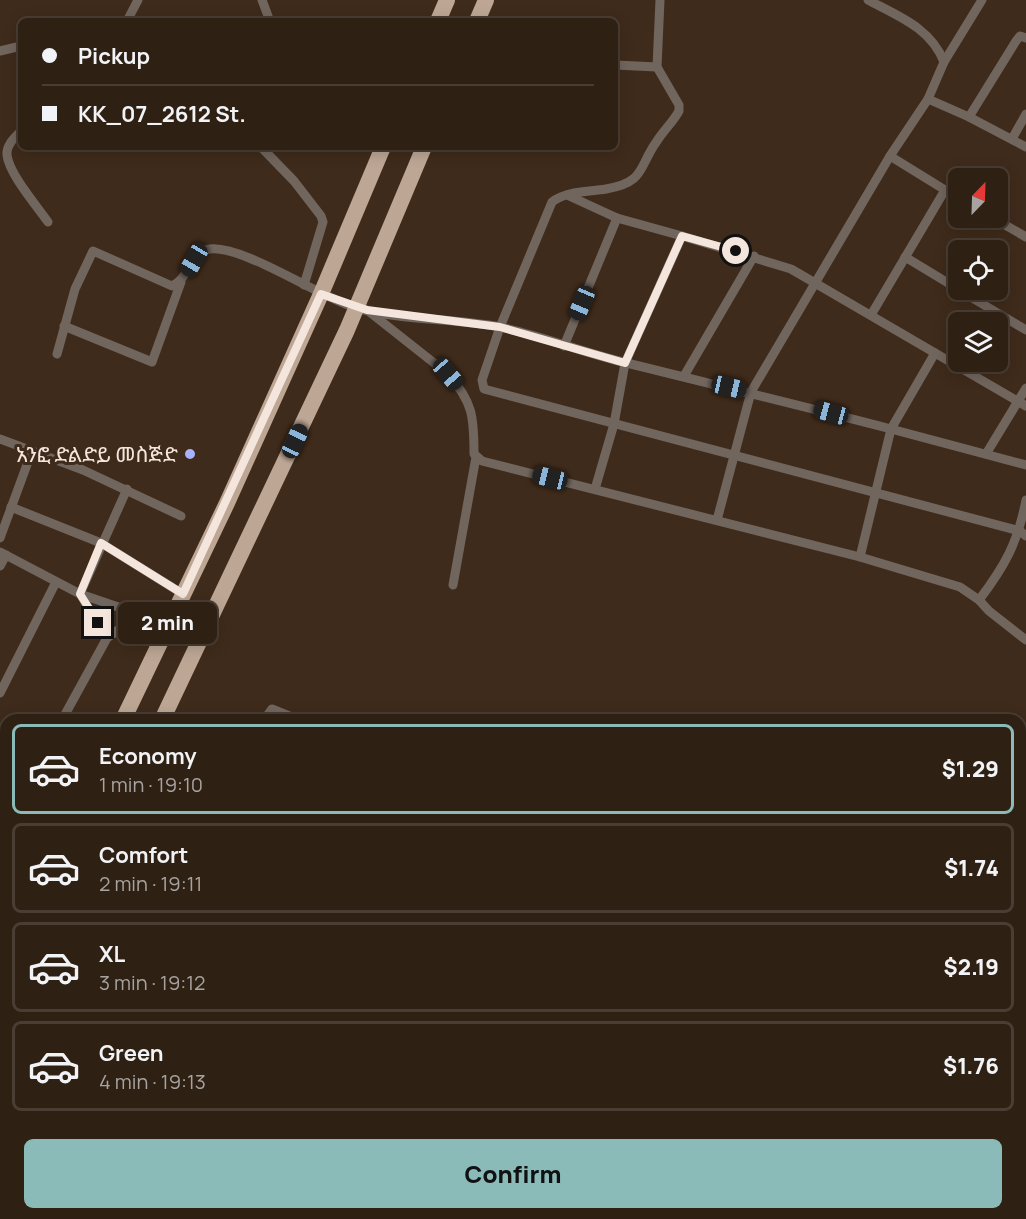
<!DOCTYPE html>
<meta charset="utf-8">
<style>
body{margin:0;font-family:Manrope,"Noto Sans Ethiopic",sans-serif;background:#3b2d22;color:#f1f3f6;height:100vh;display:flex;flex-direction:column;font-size:22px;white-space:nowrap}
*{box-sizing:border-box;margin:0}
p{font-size:20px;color:#a7a3a0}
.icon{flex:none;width:33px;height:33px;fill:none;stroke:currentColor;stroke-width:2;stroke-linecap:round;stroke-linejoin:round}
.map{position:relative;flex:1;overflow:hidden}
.sheet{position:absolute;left:0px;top:714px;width:1026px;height:506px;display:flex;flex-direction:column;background:#2f2014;border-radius:18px 18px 0 0;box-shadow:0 3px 15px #0003,0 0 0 2px #4a3e34}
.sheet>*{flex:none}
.top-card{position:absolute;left:18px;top:18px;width:600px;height:132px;border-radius:9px;box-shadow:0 3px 15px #0003,0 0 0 2px #4a3e34;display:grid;align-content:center;height:132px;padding:0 24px;background:#2f2014}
.needle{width:39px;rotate:23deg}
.fabs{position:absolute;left:948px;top:168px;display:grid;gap:12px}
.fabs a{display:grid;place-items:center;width:60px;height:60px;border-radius:9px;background:#2f2014;box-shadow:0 3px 15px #0003,0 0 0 2px #4a3e34;font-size:30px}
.end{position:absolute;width:27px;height:27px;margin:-14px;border:8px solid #f4e6dc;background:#111;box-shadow:0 0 0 3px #111}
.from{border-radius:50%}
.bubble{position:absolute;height:42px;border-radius:9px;background:#2f2014;box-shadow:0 3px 15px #0003,0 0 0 2px #4a3e34;font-size:20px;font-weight:800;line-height:42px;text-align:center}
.car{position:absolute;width:18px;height:36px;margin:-18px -9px;border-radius:8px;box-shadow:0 0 4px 2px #0007;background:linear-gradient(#222 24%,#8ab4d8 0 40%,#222 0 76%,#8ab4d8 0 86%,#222 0)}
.top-card b{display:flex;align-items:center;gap:21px;height:57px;font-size:22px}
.top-card b+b{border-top:2px solid #4a3e34}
.top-card i{width:15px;height:15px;background:#f1f3f6}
ul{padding:10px 0 0;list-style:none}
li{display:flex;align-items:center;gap:18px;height:90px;margin:0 12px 9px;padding:0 12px;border:3px solid #4a3e34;border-radius:9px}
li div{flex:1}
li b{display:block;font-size:22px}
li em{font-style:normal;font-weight:800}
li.on{border-color:#8bbbb9}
li>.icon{width:54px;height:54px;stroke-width:1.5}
.action{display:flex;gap:12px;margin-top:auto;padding:12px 24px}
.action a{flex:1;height:69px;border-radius:9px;background:#8bbbb9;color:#111;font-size:24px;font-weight:800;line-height:69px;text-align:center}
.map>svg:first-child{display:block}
</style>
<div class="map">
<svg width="1026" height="1219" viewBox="0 0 1026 1219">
<rect width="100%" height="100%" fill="#3f2b1b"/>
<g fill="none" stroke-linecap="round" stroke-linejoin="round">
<g stroke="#71665e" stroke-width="9">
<path d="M262,0L268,16L266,21"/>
<path d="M660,0L657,67L679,105V111C673,122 664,130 657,141C638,167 646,182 606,189C588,192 566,191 552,202L500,327L482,380L484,389L1020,531L1026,536"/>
<path d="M868,0C898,16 931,28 944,62"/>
<path d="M127,21L138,0"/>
<path d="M0,51L21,46"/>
<path d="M615,65L657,67"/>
<path d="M928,99L969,117L1026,147"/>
<path d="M969,117L1016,41L1020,36L1026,38"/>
<path d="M21,131C15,137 6,145 7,155C9,174 37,206 48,222"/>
<path d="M1012,139L1026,114"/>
<path d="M261,147L294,181L321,216L323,222L304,285"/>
<path d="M890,156L928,99L944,62L982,0"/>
<path d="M567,195L617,218L682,236"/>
<path d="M993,218L1026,237"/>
<path d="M905,257L958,289"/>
<path d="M959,290L1026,330"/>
<path d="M367,310L448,374C473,402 474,417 474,454L482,461L860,557L960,587L979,600C1005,566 1018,542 1026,500"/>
<path d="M871,315L945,190"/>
<path d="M64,326L152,362L181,282"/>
<path d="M564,346L617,218"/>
<path d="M57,354L75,289L93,251L172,286C189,279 191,251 210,249C243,245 319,297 356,308C402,321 453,318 500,327C543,336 584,353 627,363C715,385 803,406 891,429L935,353"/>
<path d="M684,376L754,256"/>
<path d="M0,439L83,470L181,516"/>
<path d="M986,454L1026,388"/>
<path d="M595,489L614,424L625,363L682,236L791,269L1026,406"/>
<path d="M11,507L101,543L183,594"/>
<path d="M717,520L751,392L890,156L958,198"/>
<path d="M0,538L32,451"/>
<path d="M0,552L80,594L133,612L132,620L107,638L62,720"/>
<path d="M860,557L891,429L1026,465"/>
<path d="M0,566L6,555"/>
<path d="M453,585L476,457"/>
<path d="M80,594L127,489"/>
<path d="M80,594L107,638"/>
<path d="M979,600L989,611L1026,640"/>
<path d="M0,693L56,582"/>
<path d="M264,720L272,709L299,720"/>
<path d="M0,777L6,781"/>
<path d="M0,836L6,824"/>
<path d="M0,914L6,917"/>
<path d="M0,1102L6,1105"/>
<path d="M0,1206L6,1210"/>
<path d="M14,1214L25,1219"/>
<path d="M506,1214L508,1215"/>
<path d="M543,1214L545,1219"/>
<path d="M4,1219L7,1214"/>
<path d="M154,1219L157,1214"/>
<path d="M233,1219L235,1214"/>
<path d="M313,1219L316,1214"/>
<path d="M387,1219L389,1214"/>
<path d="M463,1219L466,1214"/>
</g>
<path stroke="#71665e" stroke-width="12" d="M0,857L6,860"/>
<g stroke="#bda694" stroke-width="16">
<path d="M438,21L447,0"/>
<path d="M477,21L486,0"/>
<path d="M123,720L227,503L321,294L383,147"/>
<path d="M162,720L347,330L424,147"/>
<path d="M0,977L6,966"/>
<path d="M0,1053L6,1041"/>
</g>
</g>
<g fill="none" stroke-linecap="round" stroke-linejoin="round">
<path stroke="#f4e6dc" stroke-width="8" d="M98,623L80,594L101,543L183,594L321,294L367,310L500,327L625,363L682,236L736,251"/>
</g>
<circle fill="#a7b1fc" stroke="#3f2b1b" stroke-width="2" cx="190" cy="454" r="6"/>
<g text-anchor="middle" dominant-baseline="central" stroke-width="6" stroke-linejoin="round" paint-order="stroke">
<g font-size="21" fill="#f4e6dc" stroke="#3f2b1b" text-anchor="end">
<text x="178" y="454">አንፎ ድልድይ መስጅድ</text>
</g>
</g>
</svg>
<div class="fabs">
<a><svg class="needle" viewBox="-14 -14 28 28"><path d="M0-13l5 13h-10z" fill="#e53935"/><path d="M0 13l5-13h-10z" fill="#a7a3a0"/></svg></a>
<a><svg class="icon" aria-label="locate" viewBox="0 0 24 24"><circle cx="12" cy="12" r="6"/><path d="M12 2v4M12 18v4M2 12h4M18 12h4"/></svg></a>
<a><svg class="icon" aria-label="layers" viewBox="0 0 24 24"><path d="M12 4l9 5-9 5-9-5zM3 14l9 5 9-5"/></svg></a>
</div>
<i class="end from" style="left:736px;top:251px"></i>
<i class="end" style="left:98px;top:623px"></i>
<div class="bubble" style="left:118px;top:602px;width:99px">2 min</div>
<i class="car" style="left:194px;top:260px;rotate:210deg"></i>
<i class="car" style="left:582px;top:303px;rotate:203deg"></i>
<i class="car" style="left:448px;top:374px;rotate:139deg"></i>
<i class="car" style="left:729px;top:387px;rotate:103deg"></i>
<i class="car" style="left:831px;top:413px;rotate:285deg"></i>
<i class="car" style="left:295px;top:441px;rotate:25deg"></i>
<i class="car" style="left:550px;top:478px;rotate:284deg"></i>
<div class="top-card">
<b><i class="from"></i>Pickup</b>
<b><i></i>KK_07_2612 St.</b>
</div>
<section class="sheet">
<ul>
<li class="on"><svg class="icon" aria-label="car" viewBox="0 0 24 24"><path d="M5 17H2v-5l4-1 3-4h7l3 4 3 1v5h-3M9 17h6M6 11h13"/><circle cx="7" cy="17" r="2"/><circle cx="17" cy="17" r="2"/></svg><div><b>Economy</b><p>1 min · 19:10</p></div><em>$1.29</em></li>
<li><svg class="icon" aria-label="car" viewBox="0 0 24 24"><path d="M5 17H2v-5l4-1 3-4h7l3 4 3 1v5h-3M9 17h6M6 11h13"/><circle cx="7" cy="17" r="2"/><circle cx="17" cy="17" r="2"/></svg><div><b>Comfort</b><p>2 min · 19:11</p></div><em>$1.74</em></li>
<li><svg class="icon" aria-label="car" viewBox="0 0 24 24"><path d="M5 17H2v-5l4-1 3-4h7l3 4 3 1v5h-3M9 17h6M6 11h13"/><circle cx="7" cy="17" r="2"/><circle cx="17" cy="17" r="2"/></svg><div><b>XL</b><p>3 min · 19:12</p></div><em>$2.19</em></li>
<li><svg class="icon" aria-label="car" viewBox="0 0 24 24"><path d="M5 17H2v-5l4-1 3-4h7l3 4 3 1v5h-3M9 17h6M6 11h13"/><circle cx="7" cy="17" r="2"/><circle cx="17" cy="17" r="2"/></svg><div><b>Green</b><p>4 min · 19:13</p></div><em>$1.76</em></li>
</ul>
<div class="action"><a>Confirm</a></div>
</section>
</div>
